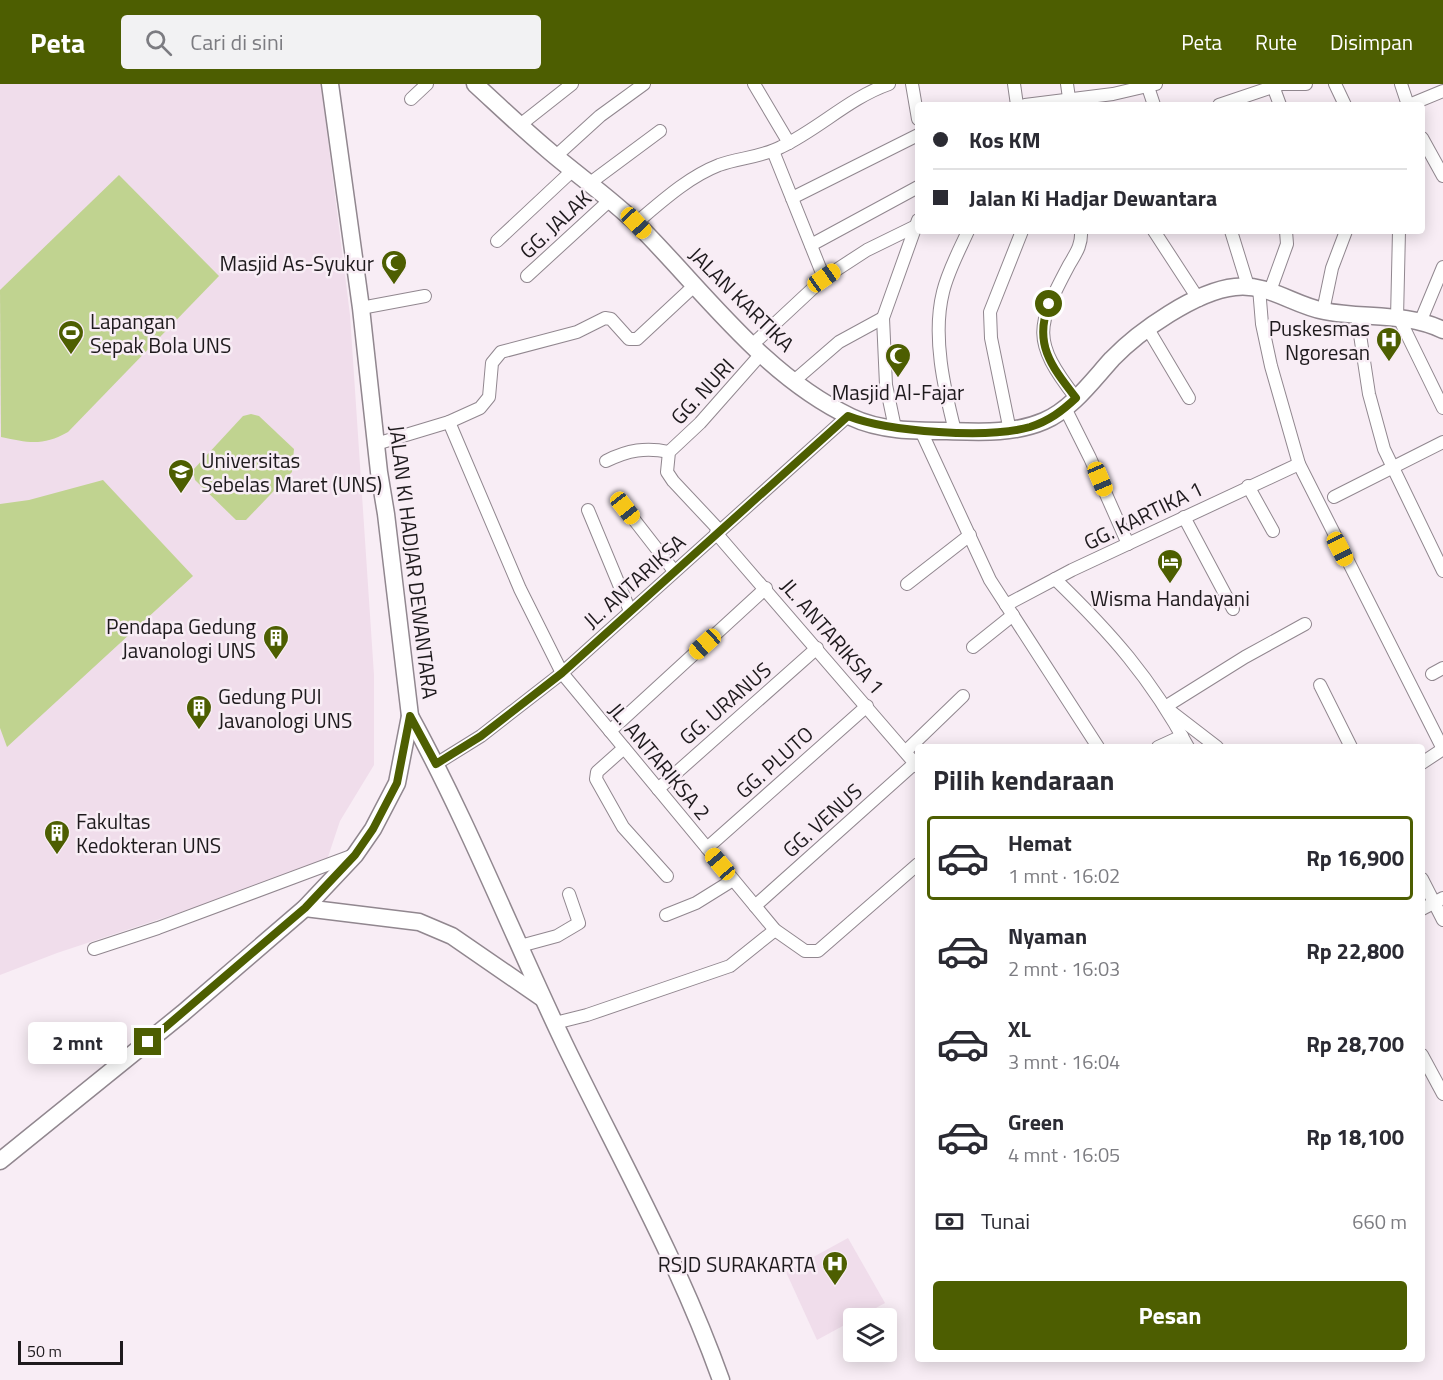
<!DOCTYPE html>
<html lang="id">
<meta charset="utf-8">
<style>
body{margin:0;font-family:"Titillium Web",sans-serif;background:#f2f2f3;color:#2b2b33;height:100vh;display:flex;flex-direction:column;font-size:22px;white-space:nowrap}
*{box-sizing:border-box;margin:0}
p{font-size:20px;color:#7c7c81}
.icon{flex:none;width:33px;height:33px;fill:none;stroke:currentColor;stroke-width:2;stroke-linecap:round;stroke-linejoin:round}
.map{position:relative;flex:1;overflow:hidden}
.side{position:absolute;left:915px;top:660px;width:510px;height:618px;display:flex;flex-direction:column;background:#fff;border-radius:6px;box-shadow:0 3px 15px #0003}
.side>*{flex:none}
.hud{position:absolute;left:915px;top:18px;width:510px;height:132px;border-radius:6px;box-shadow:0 3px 15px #0003;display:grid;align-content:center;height:132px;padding:0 18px;background:#fff}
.fabs{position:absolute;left:843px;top:1224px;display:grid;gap:12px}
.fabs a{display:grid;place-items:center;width:54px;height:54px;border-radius:6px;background:#fff;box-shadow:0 3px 15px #0003;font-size:30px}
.scale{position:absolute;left:18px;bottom:15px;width:105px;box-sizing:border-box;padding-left:6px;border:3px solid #1e1a1d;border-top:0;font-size:16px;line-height:21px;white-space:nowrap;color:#1e1a1d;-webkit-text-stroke:4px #f8edf5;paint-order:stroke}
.end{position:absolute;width:27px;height:27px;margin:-14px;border:8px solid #4d5e01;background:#fff;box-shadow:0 0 0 3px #fff}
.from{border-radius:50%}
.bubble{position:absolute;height:42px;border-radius:6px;background:#fff;box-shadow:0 3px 15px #0003;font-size:20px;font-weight:700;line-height:42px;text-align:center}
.car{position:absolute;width:18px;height:36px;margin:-18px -9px;border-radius:8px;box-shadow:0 0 4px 2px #0007;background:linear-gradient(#f5c518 24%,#345 0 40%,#f5c518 0 76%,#345 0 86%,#f5c518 0)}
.hud b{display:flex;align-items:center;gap:21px;height:57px;font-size:22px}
.hud b+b{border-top:2px solid #e1e1e2}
.hud i{width:15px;height:15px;background:#2b2b33}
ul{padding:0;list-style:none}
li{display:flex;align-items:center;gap:18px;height:84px;margin:0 12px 9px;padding:0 6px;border:3px solid transparent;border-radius:6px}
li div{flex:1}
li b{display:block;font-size:22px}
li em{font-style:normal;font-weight:700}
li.active{border-color:#4d5e01}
li>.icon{width:54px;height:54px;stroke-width:1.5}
h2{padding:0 18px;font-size:27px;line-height:72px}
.pay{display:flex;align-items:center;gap:15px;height:66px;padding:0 18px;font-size:22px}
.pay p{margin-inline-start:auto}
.action{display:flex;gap:12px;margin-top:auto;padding:12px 18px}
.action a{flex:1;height:69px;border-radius:6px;background:#4d5e01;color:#fff;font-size:24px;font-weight:700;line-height:69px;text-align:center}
header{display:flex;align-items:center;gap:36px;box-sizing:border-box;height:84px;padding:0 30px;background:#4d5e01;color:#fff}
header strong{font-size:28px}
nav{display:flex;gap:33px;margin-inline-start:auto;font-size:21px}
.search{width:420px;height:54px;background:#f2f2f3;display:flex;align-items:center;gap:15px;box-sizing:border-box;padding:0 21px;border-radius:6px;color:#7c7c81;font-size:22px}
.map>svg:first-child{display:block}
</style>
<header>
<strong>Peta</strong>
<div class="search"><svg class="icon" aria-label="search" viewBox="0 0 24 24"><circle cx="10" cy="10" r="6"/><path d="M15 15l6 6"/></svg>Cari di sini</div>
<nav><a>Peta</a><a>Rute</a><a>Disimpan</a></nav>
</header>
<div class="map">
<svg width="1443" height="1296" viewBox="0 0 1443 1296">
<rect width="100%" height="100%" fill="#f8edf5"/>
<g fill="#f0ddeb">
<path d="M0,0H321L350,231L374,591V681L340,737L327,776L260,802L57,869L0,891Z"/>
<path d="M848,1154L885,1219L817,1256L786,1188Z"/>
</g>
<g fill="#c0d390">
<path d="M119,91L219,192L68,348C43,362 29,359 1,353L0,206Z"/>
<path d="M251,330L259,332L294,365L292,388L246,436H236L195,396L193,386L243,332Z"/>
<path d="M103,396L193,492L7,663L0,644V420L29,416Z"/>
</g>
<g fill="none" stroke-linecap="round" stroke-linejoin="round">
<defs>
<g id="street">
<path d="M754,0L789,59"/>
<path d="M912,0L918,35"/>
<path d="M1014,0L1017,21"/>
<path d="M1067,0L1070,21"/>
<path d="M1147,0L1154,21"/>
<path d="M1335,0L1345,21"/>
<path d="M1401,0L1408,21"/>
<path d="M1273,2L1280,21"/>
<path d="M411,15L427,0"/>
<path d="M1025,21L1113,10L1156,0"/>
<path d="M1219,21L1281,0H1306"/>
<path d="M1409,21L1443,7"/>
<path d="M520,41L572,0"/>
<path d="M1422,54L1443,92"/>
<path d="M773,67L824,194"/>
<path d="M556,72L600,32L644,0"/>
<path d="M590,99L660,47"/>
<path d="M792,114L918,51"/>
<path d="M636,139C661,118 688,93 719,81C739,74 762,73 781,63C819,45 849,14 889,0"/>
<path d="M1154,147L1199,216"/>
<path d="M1231,147L1248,202"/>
<path d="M497,157L573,86"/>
<path d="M811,161L918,103"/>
<path d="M527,192L610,116"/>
<path d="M1259,204L1262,240L1271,282L1299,380L1443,665"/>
<path d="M1270,207L1287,160L1286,147"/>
<path d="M361,224L425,212"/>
<path d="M1323,227L1332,184L1346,147"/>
<path d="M1357,231L1369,310L1384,365L1443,487"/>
<path d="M1397,234L1399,147"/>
<path d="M1399,234L1443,324"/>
<path d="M1421,236L1443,183"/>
<path d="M1148,245L1189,314"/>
<path d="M752,261L824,194L867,166L916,142"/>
<path d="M795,296L839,258L883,234"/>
<path d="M1076,314C1031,256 1036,243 1069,181C1076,169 1082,161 1081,147"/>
<path d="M1065,324L1090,374L1128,460"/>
<path d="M449,338L520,505L562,589L775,846L805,867H818L918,780"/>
<path d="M895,344L886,301L883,234L918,136"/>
<path d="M921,347L990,496L1098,663"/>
<path d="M955,347C944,304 932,252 943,208C948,187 959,167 968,147"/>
<path d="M1010,347L991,254L990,228L1022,147"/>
<path d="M376,360L449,338L480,324L489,313L492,279L501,268L577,248L605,234L611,235L629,255H637L694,202"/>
<path d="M606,377C628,366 646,363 669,368"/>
<path d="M1248,402L1273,447"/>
<path d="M1334,413L1443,358"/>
<path d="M625,424L674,487"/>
<path d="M588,426L630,527"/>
<path d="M1184,433L1233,525"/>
<path d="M719,446L673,397L667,388L669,368L700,339L761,270"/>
<path d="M716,449L918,683"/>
<path d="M1055,495C1111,549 1151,594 1188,663"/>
<path d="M907,500L970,451"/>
<path d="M1006,521L1072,486L1299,380"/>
<path d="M973,563L1013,531"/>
<path d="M1432,590L1443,584"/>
<path d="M1320,601L1351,663"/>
<path d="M610,647L766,504"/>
<path d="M1158,663L1182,652"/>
<path d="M1217,663L1165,623L1245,573L1305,540"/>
<path d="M624,664L597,688L596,695L623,743L667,792"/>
<path d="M906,667L963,612"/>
<path d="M1422,679L1443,665"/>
<path d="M436,680L481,652L562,589L848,332"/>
<path d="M658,705L817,564"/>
<path d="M707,764L867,622"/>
<path d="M1422,795L1443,836"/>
<path d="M755,822L915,679"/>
<path d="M1422,825L1443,814"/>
<path d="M666,831L696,819L733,796"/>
<path d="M520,862L557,852L579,839L569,810"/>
<path d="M94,865L158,844L351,772"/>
<path d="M555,939L587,931L730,882L775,846"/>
<path d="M1422,971L1443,1010"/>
</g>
<g id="secondary">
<path d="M475,0C499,22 523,45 548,66C577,91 609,113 637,140C703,206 764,292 851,333C880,347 915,347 947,347C980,348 1014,350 1044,337C1072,325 1092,297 1112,275C1139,247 1196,207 1235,203C1268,199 1293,221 1324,227C1364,235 1405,228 1443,246"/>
<path d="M410,632C468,738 512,850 564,959C618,1071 679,1178 721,1296"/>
<path d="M305,824L419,838L452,852L542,914"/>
<path d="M0,1077L183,929L305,824L355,771L373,745L397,699L410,632L386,430L379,388L361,224L330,0"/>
</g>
</defs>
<use href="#street" stroke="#91878f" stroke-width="14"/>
<use href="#secondary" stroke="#91878f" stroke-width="19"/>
<use href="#street" stroke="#fff" stroke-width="12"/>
<use href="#secondary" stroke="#fff" stroke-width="16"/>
</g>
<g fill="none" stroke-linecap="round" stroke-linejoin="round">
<path stroke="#4d5e01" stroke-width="8" d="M148,958L305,824L355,771L373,745L397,699L410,632L436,680L481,652L562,589L848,332C889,348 988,355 1030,343C1049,337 1062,327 1076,314C1052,283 1033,260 1049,220"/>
</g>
<defs>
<symbol id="mosque-pin" viewBox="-11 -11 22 30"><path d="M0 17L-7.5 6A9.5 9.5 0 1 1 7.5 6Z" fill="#4d5e01" stroke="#f8edf5"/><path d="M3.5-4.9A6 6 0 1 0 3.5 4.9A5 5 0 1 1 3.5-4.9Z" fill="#fff"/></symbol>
<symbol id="stadium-pin" viewBox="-11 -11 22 30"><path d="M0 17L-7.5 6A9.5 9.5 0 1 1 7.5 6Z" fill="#4d5e01" stroke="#f8edf5"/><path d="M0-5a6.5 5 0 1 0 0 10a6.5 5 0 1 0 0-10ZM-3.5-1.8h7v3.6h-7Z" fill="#fff"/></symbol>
<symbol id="hospital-pin" viewBox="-11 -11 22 30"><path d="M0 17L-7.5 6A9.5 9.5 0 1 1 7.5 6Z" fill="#4d5e01" stroke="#f8edf5"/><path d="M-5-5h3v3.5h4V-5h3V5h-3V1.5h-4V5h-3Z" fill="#fff"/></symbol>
<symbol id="university-pin" viewBox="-11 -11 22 30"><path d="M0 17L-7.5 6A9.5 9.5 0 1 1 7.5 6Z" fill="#4d5e01" stroke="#f8edf5"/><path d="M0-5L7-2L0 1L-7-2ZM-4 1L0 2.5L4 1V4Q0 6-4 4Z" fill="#fff"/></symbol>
<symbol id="hotel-pin" viewBox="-11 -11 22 30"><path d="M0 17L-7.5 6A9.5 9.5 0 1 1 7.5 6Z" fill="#4d5e01" stroke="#f8edf5"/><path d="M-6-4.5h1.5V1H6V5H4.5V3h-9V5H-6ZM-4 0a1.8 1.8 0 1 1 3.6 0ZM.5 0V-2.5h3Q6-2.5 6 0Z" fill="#fff"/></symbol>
<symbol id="building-pin" viewBox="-11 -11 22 30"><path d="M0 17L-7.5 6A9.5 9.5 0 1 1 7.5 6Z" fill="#4d5e01" stroke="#f8edf5"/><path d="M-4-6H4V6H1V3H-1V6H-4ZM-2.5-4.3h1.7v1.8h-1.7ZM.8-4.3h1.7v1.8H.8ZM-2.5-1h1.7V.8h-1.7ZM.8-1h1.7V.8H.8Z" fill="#fff"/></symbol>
</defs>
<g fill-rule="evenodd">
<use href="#mosque-pin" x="379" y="164" width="30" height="40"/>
<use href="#stadium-pin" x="56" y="234" width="30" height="40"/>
<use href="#hospital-pin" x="1374" y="241" width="30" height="40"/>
<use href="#mosque-pin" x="883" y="257" width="30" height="40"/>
<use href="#university-pin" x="166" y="373" width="30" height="40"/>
<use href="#hotel-pin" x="1155" y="463" width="30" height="40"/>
<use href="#building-pin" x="261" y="539" width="30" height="40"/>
<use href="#building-pin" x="184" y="609" width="30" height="40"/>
<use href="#building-pin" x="42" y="734" width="30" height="40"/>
<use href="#hospital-pin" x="820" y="1165" width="30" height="40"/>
</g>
<g text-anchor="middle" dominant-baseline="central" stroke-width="5" stroke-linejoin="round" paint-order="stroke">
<g font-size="21" fill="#1e1a1d" stroke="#f8edf5">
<text transform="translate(555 140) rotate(-43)">GG. JALAK</text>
<text transform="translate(742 215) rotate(45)">JALAN KARTIKA</text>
<text transform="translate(702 307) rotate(-47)">GG. NURI</text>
<text transform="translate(1143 431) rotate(-26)">GG. KARTIKA 1</text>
<text transform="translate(414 478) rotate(83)">JALAN KI HADJAR DEWANTARA</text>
<text transform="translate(634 497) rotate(-42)">JL. ANTARIKSA</text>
<text transform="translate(833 552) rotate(49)">JL. ANTARIKSA 1</text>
<text transform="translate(725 619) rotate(-41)">GG. URANUS</text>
<text transform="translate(660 677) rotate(50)">JL. ANTARIKSA 2</text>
<text transform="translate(774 678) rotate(-42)">GG. PLUTO</text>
<text transform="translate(822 736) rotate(-42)">GG. VENUS</text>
</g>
<g font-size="21" fill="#1e1a1d" stroke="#f8edf5" text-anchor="end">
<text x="374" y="179">Masjid As-Syukur</text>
<text x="90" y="237" text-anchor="start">Lapangan<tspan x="90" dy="24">Sepak Bola UNS</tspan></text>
<text x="1370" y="244">Puskesmas<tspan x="1370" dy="24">Ngoresan</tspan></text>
<text x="898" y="308" text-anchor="middle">Masjid Al-Fajar</text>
<text x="201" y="376" text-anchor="start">Universitas<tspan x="201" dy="24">Sebelas Maret (UNS)</tspan></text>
<text x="1170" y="514" text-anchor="middle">Wisma Handayani</text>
<text x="256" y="542">Pendapa Gedung<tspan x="256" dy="24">Javanologi UNS</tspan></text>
<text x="218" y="612" text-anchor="start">Gedung PUI<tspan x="218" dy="24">Javanologi UNS</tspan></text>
<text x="76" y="737" text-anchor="start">Fakultas<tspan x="76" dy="24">Kedokteran UNS</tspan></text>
<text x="816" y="1180">RSJD SURAKARTA</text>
</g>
</g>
</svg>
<div class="fabs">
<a><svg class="icon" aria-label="layers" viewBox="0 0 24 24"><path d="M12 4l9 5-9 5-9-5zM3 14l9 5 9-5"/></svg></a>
</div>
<div class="scale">50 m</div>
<i class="end from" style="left:1049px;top:220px"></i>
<i class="end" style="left:148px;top:958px"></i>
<div class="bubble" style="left:28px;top:938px;width:99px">2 mnt</div>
<i class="car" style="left:636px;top:139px;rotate:137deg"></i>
<i class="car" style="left:824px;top:194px;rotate:55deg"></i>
<i class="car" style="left:1100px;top:395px;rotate:157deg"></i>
<i class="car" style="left:625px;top:424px;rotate:142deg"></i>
<i class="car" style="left:1340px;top:465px;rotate:153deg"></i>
<i class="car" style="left:705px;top:560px;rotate:228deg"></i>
<i class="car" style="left:720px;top:780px;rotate:320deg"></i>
<div class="hud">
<b><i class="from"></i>Kos KM</b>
<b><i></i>Jalan Ki Hadjar Dewantara</b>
</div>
<section class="side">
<h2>Pilih kendaraan</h2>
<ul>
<li class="active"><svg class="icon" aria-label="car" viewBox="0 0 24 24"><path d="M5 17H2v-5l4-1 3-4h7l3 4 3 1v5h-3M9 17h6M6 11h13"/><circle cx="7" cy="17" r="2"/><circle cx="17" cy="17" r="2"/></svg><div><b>Hemat</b><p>1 mnt · 16:02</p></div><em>Rp 16,900</em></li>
<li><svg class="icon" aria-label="car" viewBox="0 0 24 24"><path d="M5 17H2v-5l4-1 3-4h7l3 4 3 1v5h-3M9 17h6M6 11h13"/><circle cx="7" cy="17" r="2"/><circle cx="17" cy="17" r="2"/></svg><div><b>Nyaman</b><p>2 mnt · 16:03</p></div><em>Rp 22,800</em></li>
<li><svg class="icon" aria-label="car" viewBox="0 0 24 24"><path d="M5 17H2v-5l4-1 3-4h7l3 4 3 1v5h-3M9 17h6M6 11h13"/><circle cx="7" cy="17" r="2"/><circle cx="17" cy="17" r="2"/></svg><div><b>XL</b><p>3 mnt · 16:04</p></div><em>Rp 28,700</em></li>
<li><svg class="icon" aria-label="car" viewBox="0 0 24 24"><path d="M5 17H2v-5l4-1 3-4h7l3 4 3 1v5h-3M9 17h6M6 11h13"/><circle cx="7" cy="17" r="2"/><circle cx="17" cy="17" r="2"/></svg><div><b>Green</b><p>4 mnt · 16:05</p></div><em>Rp 18,100</em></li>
</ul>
<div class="pay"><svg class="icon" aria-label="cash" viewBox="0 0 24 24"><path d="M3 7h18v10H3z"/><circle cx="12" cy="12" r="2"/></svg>Tunai<p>660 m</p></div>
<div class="action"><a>Pesan</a></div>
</section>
</div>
